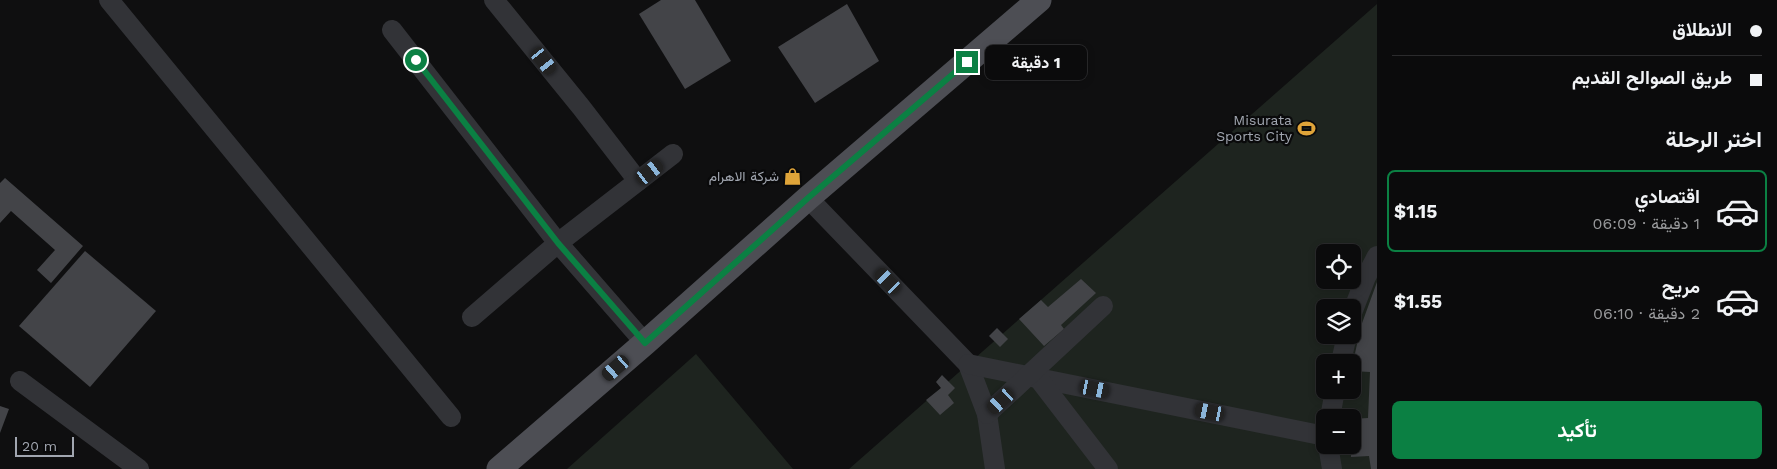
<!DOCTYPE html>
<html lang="ar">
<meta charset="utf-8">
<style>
body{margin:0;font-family:"Work Sans",Vazirmatn,sans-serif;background:#141415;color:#f1f3f6;direction:rtl;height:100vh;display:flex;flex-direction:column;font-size:19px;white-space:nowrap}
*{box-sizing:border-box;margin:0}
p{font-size:16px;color:#9a9b9d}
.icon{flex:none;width:28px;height:28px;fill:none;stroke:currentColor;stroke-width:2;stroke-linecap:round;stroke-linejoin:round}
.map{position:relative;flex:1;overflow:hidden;direction:ltr}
.panel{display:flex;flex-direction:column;background:#0b0b0c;width:400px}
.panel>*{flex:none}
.top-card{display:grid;align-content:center;height:110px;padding:0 15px;background:#0b0b0c}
.buttons{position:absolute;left:1316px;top:244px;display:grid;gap:10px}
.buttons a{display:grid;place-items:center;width:45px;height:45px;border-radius:8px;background:#0b0b0c;box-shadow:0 2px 8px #0003,0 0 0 1px #2b2b2d;font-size:25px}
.scale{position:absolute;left:15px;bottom:12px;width:59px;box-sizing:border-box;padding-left:5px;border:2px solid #a1a6b0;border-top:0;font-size:14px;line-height:18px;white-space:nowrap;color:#a1a6b0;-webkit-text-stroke:4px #0a0a0b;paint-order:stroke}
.end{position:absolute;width:22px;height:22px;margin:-11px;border:6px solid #0b8043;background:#fff;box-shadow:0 0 0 2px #fff}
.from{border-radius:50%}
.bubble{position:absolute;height:35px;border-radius:8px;background:#0b0b0c;box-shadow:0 2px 8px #0003,0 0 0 1px #2b2b2d;font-size:16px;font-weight:700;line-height:35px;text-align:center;direction:rtl}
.car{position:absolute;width:15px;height:30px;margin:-15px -8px;border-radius:6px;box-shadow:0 0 4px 1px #0007;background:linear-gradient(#222 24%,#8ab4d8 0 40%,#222 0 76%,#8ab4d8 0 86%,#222 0)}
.top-card b{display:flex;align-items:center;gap:18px;height:48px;font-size:19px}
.top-card b+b{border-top:1px solid #2b2b2d}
.top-card i{width:12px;height:12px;background:#f1f3f6}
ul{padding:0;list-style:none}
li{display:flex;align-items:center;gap:15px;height:82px;margin:0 10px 8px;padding:0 5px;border:2px solid transparent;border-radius:8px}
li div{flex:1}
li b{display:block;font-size:19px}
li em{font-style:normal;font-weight:700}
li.current{border-color:#0b8043}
li>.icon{width:45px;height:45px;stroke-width:1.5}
h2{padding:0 15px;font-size:22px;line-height:60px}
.cta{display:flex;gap:10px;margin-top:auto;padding:10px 15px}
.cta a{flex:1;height:58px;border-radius:8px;background:#0b8043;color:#fff;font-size:20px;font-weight:700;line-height:58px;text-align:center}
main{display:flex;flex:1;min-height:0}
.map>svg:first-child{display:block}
</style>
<main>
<section class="panel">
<div class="top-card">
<b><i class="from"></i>الانطلاق</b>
<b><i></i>طريق الصوالح القديم</b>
</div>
<h2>اختر الرحلة</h2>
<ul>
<li class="current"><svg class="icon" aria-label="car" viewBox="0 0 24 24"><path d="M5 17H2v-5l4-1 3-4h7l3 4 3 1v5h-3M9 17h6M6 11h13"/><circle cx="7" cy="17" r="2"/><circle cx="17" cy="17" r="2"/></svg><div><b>اقتصادي</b><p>1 دقيقة · 06:09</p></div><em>$1.15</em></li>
<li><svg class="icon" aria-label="car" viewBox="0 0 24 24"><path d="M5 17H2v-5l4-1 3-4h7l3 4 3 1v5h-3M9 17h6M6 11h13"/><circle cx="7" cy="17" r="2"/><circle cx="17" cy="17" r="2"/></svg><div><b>مريح</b><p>2 دقيقة · 06:10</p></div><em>$1.55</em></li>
</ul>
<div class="cta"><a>تأكيد</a></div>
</section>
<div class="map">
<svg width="1377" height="469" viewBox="0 0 1377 469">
<rect width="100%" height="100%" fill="#0f0f10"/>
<g fill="#1e241f" fill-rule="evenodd">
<path d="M1377,4V469H849ZM1325,252H1352V280H1325ZM1325,308H1352V335H1325ZM1325,362H1352V390H1325ZM1325,418H1352V445H1325Z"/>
<path d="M696,354L793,469H567Z"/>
</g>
<g fill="#434448">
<path d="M661,0H695L731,61L685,89L639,14Z"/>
<path d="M847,4L879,61L815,103L778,47Z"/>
<path d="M5,178L83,246L51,283L37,270L55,250L11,211L0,223V183Z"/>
<path d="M85,251L156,311L90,387L19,326Z"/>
<path d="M1081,279L1096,293L1061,325L1064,329L1044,346L1019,319L1041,300L1048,307Z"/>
<path d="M1377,282V469H1371L1369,456L1351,457L1352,419L1368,418L1370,372L1352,371V367L1361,326Z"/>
<path d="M997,328L1008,339L1000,347L989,336Z"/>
<path d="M942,375L955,388L948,395L954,403L940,415L926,400L941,388L936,382Z"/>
<path d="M0,406L9,409L0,433Z"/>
</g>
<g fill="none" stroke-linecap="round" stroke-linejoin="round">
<g stroke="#323337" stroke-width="20">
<path d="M109,0L451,417"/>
<path d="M494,0L581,107L638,181"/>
<path d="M392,30L558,243L645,343"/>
<path d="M808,198L968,364L987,414L995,469"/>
<path d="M1352,313L1366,277L1377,256"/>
<path d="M472,317L558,243L673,154"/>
<path d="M1341,362L1347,335"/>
<path d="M968,364L1325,436"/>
<path d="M1038,378L1108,469"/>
<path d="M20,381L139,469"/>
<path d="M987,414L1103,306"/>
<path d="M1330,418L1335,390"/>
<path d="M1328,445L1332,469"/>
</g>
<path stroke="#4d4e54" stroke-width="25" d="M499,469L645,343L808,198L1039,0"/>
</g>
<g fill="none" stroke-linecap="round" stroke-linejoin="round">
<path stroke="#0b8043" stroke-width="6" d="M416,60L558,243L645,343L808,198L967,62"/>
</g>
<defs>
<symbol id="stadium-bare" viewBox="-9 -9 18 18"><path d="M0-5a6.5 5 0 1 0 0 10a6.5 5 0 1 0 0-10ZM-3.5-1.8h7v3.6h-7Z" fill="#dfa439" stroke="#0a0a0b" stroke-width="2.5" paint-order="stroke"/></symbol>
<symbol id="shop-bare" viewBox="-9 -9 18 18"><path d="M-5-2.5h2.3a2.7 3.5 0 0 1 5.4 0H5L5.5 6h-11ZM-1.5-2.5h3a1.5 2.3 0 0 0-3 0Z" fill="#dfa439" stroke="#0a0a0b" stroke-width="2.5" paint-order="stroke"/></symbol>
</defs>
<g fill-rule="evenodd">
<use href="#stadium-bare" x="1294" y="116" width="25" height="25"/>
<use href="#shop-bare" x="780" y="164" width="25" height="25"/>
</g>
<g text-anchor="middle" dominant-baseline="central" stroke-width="4.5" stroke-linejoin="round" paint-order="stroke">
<g font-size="14" fill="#a1a6b0" stroke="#0a0a0b" text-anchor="end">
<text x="1292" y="120">Misurata<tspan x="1292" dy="16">Sports City</tspan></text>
<text x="779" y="176">شركة الاهرام</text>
</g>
</g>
</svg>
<div class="buttons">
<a><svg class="icon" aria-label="locate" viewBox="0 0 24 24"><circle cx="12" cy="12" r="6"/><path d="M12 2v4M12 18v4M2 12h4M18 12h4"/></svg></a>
<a><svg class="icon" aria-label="layers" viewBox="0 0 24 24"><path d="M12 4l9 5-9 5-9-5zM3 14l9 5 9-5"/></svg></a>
<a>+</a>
<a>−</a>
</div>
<div class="scale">20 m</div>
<i class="end from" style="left:416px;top:60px"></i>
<i class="end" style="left:967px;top:62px"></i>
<div class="bubble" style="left:985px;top:45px;width:102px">1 دقيقة</div>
<i class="car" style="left:544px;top:61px;rotate:141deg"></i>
<i class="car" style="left:650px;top:172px;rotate:52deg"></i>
<i class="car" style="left:888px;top:281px;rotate:316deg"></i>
<i class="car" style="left:616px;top:368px;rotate:229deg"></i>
<i class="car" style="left:1095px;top:389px;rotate:101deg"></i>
<i class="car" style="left:1001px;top:401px;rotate:228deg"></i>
<i class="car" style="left:1210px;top:412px;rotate:281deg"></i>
</div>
</main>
